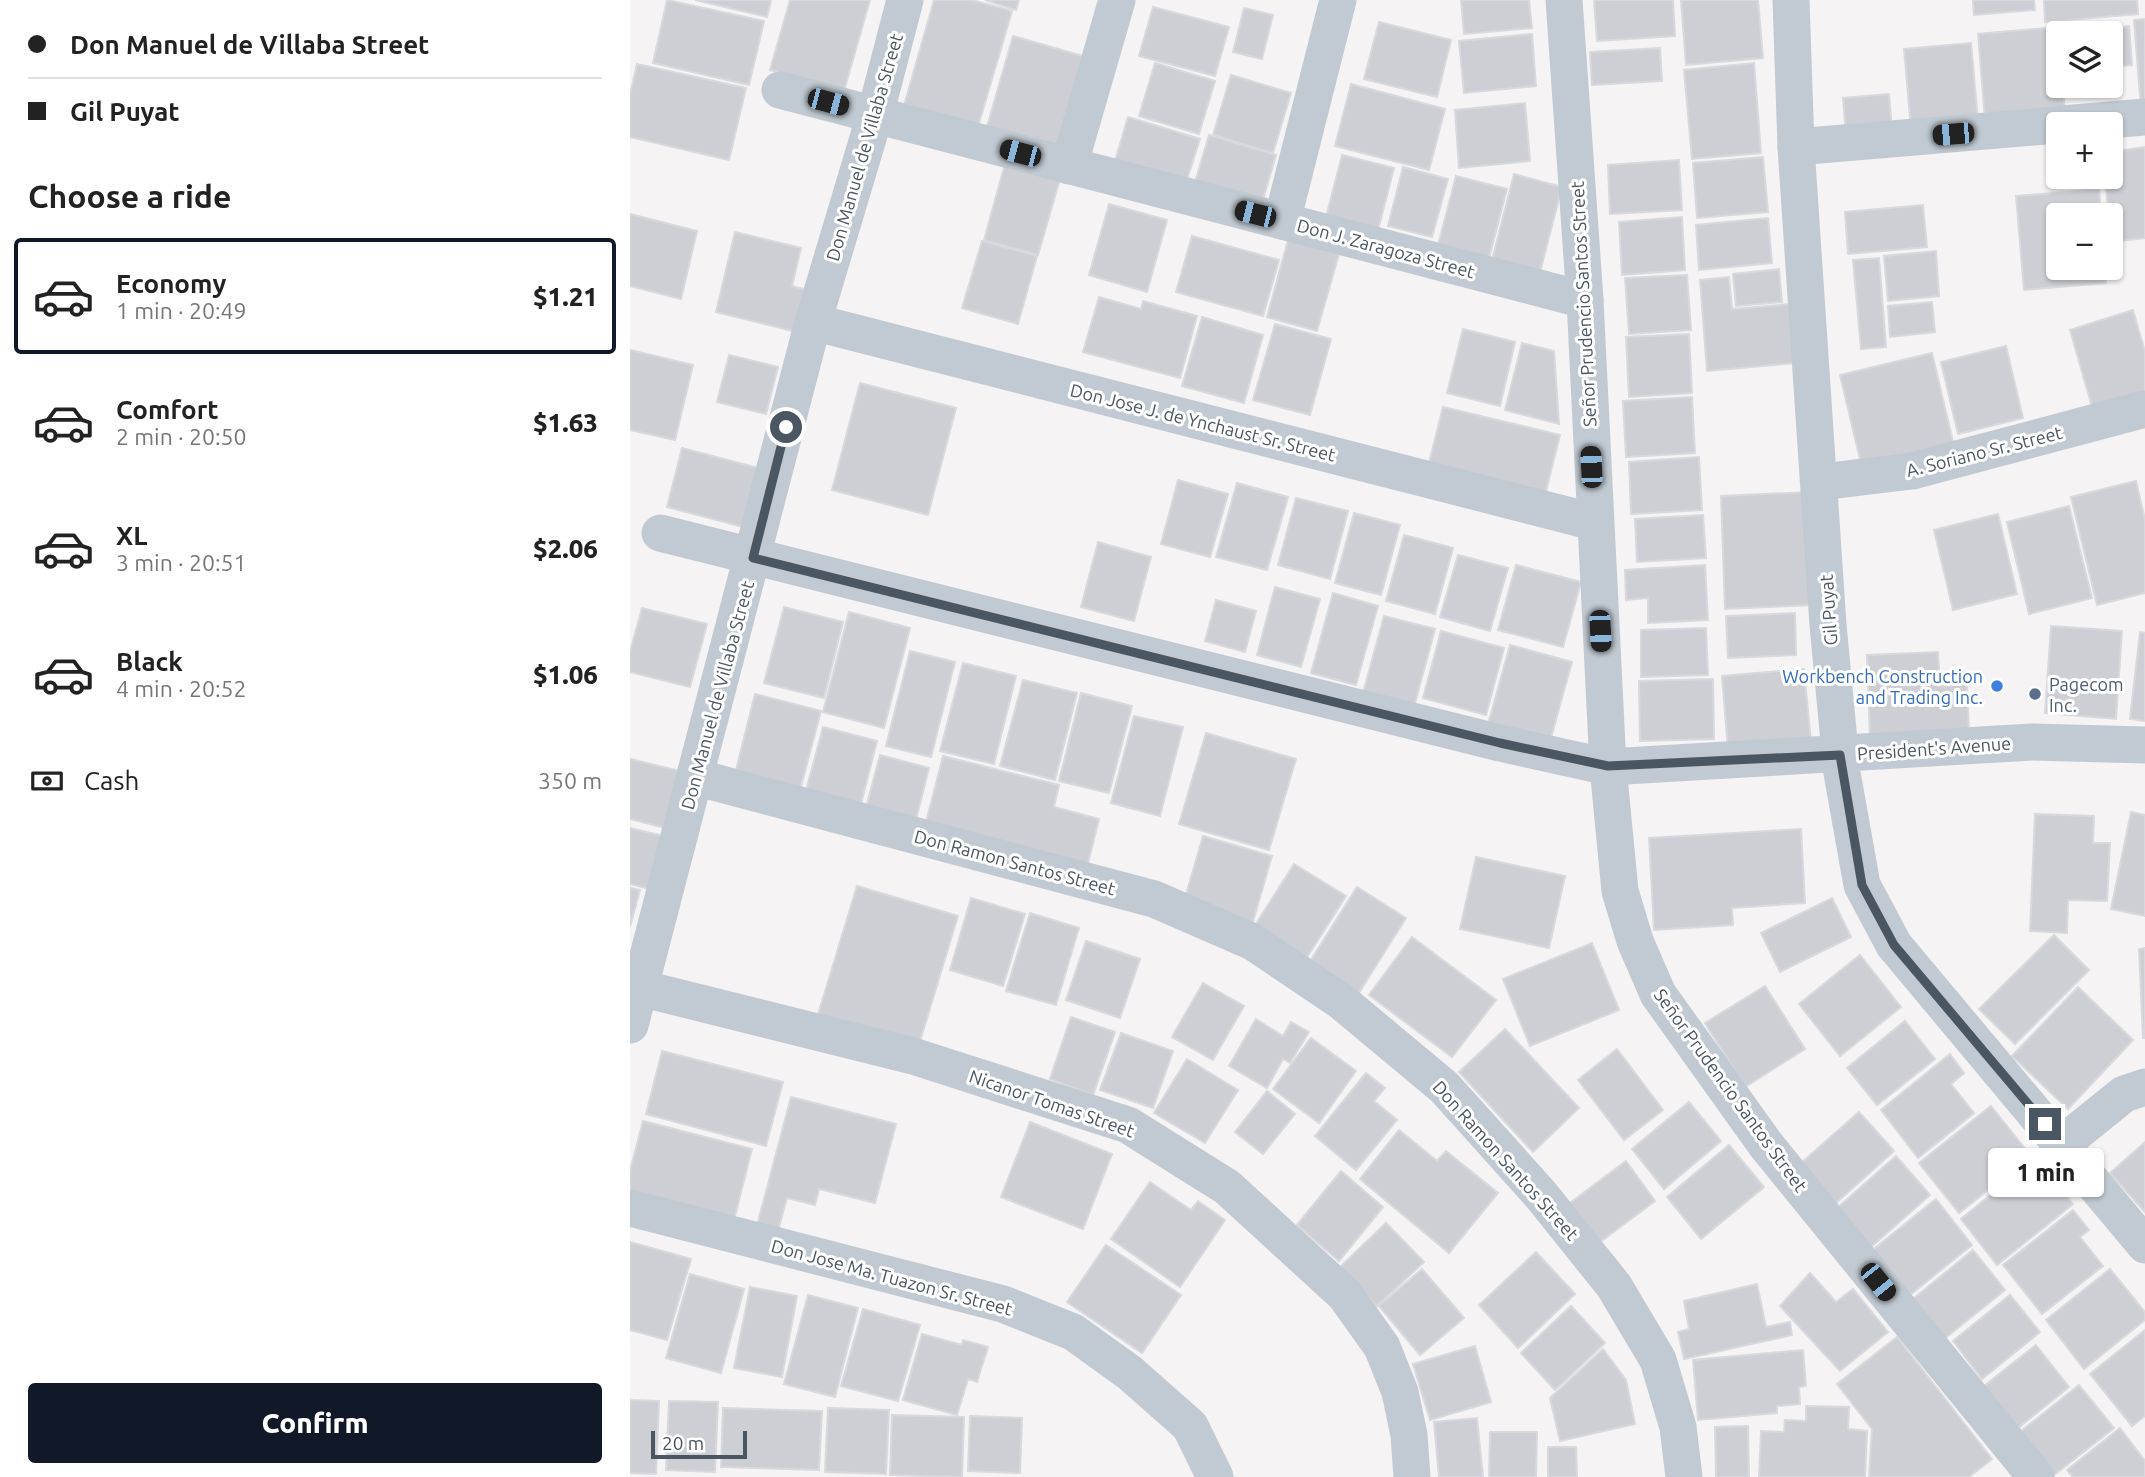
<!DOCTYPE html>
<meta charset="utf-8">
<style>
body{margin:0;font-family:Ubuntu,sans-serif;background:#f2f2f2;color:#222;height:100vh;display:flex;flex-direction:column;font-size:26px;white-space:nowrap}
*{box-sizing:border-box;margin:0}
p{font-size:23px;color:#767676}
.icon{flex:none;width:38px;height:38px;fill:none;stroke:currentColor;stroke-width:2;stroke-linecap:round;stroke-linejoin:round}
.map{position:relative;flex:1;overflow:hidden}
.panel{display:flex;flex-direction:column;background:#fff;width:630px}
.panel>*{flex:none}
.banner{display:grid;align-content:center;height:154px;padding:0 28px;background:#fff}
.controls{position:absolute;left:1416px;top:21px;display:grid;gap:14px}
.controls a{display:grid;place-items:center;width:77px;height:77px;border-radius:7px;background:#fff;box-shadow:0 2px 5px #0004;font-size:35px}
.scale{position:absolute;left:21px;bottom:18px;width:96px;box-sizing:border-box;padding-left:7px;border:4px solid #4a5661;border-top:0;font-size:19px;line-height:24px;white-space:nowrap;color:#4a5661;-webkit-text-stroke:5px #fff;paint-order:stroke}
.end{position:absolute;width:32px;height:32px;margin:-16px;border:9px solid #4a5661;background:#fff;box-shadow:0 0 0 4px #fff}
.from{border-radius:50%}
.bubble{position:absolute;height:49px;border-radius:7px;background:#fff;box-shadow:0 2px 5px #0004;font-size:23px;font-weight:800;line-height:49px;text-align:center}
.car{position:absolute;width:21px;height:42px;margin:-21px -10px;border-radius:9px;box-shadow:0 0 5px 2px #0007;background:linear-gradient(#222 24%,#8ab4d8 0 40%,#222 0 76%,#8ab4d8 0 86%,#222 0)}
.banner b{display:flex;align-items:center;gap:24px;height:66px;font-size:26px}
.banner b+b{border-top:2px solid #e0e0e0}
.banner i{width:18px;height:18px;background:#222}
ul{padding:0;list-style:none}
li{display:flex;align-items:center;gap:21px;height:116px;margin:0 14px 10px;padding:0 14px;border:4px solid transparent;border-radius:7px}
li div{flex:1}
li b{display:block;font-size:26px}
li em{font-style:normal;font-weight:800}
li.on{border-color:#111827}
li>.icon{width:63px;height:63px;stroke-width:1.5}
h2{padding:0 28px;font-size:32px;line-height:84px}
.pay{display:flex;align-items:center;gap:18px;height:77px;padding:0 28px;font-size:26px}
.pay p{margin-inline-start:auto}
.cta{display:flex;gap:14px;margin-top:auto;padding:14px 28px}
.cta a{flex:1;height:80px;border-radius:7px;background:#111827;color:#fff;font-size:28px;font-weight:800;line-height:80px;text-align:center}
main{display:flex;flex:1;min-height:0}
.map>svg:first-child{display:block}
</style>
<main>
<section class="panel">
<div class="banner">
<b><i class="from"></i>Don Manuel de Villaba Street</b>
<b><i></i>Gil Puyat</b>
</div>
<h2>Choose a ride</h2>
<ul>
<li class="on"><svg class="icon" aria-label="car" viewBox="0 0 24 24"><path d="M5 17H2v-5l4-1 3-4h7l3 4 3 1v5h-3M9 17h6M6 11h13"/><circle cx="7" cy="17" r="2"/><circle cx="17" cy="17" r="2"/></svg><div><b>Economy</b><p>1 min · 20:49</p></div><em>$1.21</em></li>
<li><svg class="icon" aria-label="car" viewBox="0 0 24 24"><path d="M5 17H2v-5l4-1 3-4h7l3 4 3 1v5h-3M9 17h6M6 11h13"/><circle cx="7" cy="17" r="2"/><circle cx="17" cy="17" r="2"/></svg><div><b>Comfort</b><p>2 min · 20:50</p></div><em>$1.63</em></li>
<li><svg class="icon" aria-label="car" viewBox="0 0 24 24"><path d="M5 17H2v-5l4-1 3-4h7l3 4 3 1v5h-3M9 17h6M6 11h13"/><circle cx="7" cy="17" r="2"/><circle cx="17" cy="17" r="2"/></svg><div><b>XL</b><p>3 min · 20:51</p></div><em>$2.06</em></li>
<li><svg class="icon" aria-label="car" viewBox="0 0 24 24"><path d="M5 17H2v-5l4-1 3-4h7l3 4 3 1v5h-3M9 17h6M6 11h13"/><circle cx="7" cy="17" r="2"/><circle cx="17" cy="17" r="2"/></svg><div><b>Black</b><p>4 min · 20:52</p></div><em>$1.06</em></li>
</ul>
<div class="pay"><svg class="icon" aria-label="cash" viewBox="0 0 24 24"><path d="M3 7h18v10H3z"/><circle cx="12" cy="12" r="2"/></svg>Cash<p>350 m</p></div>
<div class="cta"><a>Confirm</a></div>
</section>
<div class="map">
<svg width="1515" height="1477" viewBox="0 0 1515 1477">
<rect width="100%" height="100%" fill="#f5f3f3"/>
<g fill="#cdcfd5" stroke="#d7d9de" stroke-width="2">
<path d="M37,0L134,21L119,85L23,63Z"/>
<path d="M65,0H141L137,17Z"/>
<path d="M160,0H240L214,91L140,70Z"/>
<path d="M304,0H342L382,11L345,137L271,116Z"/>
<path d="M355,0H389L386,10Z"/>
<path d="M831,0H899L902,28L834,34Z"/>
<path d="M964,0H1043L1045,36L967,41Z"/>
<path d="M1051,0H1128L1133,58L1056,65Z"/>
<path d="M1343,0H1404L1405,10L1344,15Z"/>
<path d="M1414,0H1507L1508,14L1415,22Z"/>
<path d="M523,7L599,27L585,76L509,56Z"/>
<path d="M614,8L643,15L632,59L603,52Z"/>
<path d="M1515,19V109H1511L1504,20Z"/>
<path d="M749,22L821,40L807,97L734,79Z"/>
<path d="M1499,26L1502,65L1480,67V33H1436Z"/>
<path d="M1428,27V86H1433L1435,113L1355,120L1348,34Z"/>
<path d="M902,34L906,86L834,93L829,41Z"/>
<path d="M383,36L456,57L429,151L356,130Z"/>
<path d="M1341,43L1348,121L1281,128L1274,49Z"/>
<path d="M1030,48L1032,81L962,85L960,52Z"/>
<path d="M525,63L585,81L569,134L509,116Z"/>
<path d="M1124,63L1131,153L1062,159L1054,70Z"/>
<path d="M7,64L116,88L99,160L0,137V95Z"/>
<path d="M601,75L661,93L643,153L583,135Z"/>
<path d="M721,84L815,109L799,170L705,146Z"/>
<path d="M1259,94L1262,130L1216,134L1213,98Z"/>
<path d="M895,103L900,161L829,168L825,110Z"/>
<path d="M498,117L570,139L553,192L482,171Z"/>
<path d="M579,135L646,155L629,213L562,192Z"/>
<path d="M1515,147V238L1481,242L1475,177H1480V152Z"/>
<path d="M712,155L764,168L746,238L694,225Z"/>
<path d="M1133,157L1138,212L1067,218L1063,163Z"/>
<path d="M1049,160L1052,210L980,214L978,165Z"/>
<path d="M375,164L430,179L408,255L354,240Z"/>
<path d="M773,167L818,179L802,237L758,226Z"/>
<path d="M884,174L932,187L908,280L860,268Z"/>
<path d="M826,176L877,189L858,262L807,249Z"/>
<path d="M1469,189L1471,215H1428V268H1475L1476,283L1394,290L1386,196Z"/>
<path d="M479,204L537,220L517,292L459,275Z"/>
<path d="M1293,205L1297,247L1218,254L1215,212Z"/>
<path d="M0,214L67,231L51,299L0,286Z"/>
<path d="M1052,217L1055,270L992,275L989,222Z"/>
<path d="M1138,218L1142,263L1069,270L1066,225Z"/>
<path d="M105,232L171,248L162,286L177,290L167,332L86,312Z"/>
<path d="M562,236L649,260L633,316L546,292Z"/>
<path d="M658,240L709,254L687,331L637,317Z"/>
<path d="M352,241L407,256L388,324L332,308Z"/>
<path d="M1306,251L1309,296L1258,301L1254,256Z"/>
<path d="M1249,258L1256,347L1231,349L1223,260Z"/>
<path d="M1149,269L1152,302L1106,306L1103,274Z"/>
<path d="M1057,275L1061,330L999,334L995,278Z"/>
<path d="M1099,277L1102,309L1161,304L1166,363L1077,371L1070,280Z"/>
<path d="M469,297L511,309L513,301L567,316L550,378L453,352Z"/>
<path d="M1302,302L1305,332L1260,337L1258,306Z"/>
<path d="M1503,310L1515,352V407L1466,421L1440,330Z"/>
<path d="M572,317L633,335L614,403L552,386Z"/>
<path d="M645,324L701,339L680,415L623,400Z"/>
<path d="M833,329L885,342L870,406L817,393Z"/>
<path d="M1059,334L1062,393L999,397L996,337Z"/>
<path d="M892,343L924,351L929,424L875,410Z"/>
<path d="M1376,346L1393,418L1328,434L1311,362Z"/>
<path d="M0,350L63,365L45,440L0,430Z"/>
<path d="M1302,353L1324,446L1232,468L1210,375Z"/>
<path d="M99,355L148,367L136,414L87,402Z"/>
<path d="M230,383L326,408L298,515L202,490Z"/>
<path d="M1062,397L1065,453L996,457L993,401Z"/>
<path d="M813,407L930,435L914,499L797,471Z"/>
<path d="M52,448L132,469L117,528L37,507Z"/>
<path d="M1069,457L1072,510L1001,514L999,462Z"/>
<path d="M548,480L598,494L580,557L531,544Z"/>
<path d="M1506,481L1515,520V593L1467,605L1441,497Z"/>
<path d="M607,483L658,497L637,570L586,557Z"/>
<path d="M1179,492L1183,605L1095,609L1091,496Z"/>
<path d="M666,498L718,511L700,579L648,565Z"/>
<path d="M1439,506L1462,598L1399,614L1377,522Z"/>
<path d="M724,513L770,525L751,595L705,583Z"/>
<path d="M1368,514L1387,594L1323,610L1304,530Z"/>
<path d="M1073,515L1076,558L1007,562L1005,519Z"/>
<path d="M774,535L823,548L805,614L756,601Z"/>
<path d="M468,542L521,557L504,621L451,607Z"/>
<path d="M828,555L878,568L860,631L810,617Z"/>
<path d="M886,565L951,582L933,647L868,630Z"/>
<path d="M1075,565L1078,620L1018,623V598L996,600L995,570Z"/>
<path d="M645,587L690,599L671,667L627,655Z"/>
<path d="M703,593L748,606L726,685L681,673Z"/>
<path d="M586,600L626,611L615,652L575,641Z"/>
<path d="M154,607L213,622L194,698L134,683Z"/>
<path d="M12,608L77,624L60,687L0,672V652Z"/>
<path d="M219,612L280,628L254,728L193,712Z"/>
<path d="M1165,613L1166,655L1098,658L1096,616Z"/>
<path d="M754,616L805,629L784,707L733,693Z"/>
<path d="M1421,626L1492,631L1486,719L1415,713Z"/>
<path d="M1076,628L1078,675L1011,677V630Z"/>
<path d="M811,631L874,648L856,715L793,698Z"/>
<path d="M1510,632L1515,633V721L1500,719Z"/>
<path d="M880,645L942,662L919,745L857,728Z"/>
<path d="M280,651L325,662L301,757L256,746Z"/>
<path d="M1308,652L1310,686L1337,684L1339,732L1240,737L1237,655Z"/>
<path d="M333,663L386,676L364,764L310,751Z"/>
<path d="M1174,669L1181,742L1098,749L1092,676Z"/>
<path d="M1083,679L1084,739L1010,741L1009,681Z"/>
<path d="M393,680L447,693L425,780L370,766Z"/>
<path d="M451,693L502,706L479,793L429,781Z"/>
<path d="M125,694L191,711L169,794L104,778Z"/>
<path d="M504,716L553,727L530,816L481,803Z"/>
<path d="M193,727L247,741L228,816L173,802Z"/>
<path d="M576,733L666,759L639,850L549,824Z"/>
<path d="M250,755L299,768L284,828L234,815Z"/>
<path d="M313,756L429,785L424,807L469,819L456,871L294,830Z"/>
<path d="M0,759L54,772L39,829L0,819Z"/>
<path d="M1501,812L1515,815V916L1481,909Z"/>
<path d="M1405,814L1464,816L1463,843H1480L1477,901L1438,900L1437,933L1400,931Z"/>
<path d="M0,828L38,837L24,890L0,884Z"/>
<path d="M1171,829L1175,903L1102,908L1103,925L1024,930L1019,838Z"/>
<path d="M573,836L642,856L622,925L553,905Z"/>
<path d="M846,857L935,876L919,948L830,929Z"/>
<path d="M664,864L716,896L669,970L617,938Z"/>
<path d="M227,886L328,916L288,1048L187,1018Z"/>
<path d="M727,887L776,918L723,1002L674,971Z"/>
<path d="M0,888L10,890L0,927Z"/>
<path d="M341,898L395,914L373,986L320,970Z"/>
<path d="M1202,898L1221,937L1150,972L1131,933Z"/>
<path d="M400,913L449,928L426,1005L376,991Z"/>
<path d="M1424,935L1459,970L1385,1044L1349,1009Z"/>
<path d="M782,937L866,1000L822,1057L739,995Z"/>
<path d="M456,941L510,959L490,1018L436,1000Z"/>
<path d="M962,943L989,1010L900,1046L873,979Z"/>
<path d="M1515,948V1038H1513L1509,949Z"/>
<path d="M1230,955L1271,1007L1210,1056L1169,1004Z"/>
<path d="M573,983L614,1006L583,1060L542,1037Z"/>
<path d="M1135,986L1175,1049L1115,1087L1075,1023Z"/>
<path d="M1448,987L1503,1040L1438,1109L1382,1056Z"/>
<path d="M441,1017L485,1032L463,1095L420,1079Z"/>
<path d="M626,1019L653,1036L661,1022L679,1032L660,1063L653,1059L637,1088L599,1066Z"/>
<path d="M1275,1021L1305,1059L1247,1105L1217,1068Z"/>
<path d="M875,1029L949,1108L903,1152L829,1072Z"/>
<path d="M491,1033L543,1051L523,1108L470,1090Z"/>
<path d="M681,1038L726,1071L689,1123L643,1089Z"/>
<path d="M987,1049L1033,1110L994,1140L948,1080Z"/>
<path d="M32,1051L153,1082L136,1146L16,1114Z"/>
<path d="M1320,1054L1334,1073L1321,1084L1344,1113L1288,1158L1251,1110Z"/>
<path d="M557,1059L608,1090L575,1143L524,1113Z"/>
<path d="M736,1073L755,1088L744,1101L767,1120L726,1170L685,1136Z"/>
<path d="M637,1091L665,1114L633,1154L605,1132Z"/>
<path d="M161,1097L266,1124L245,1203L189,1189L185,1205L157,1198L146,1238L125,1233Z"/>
<path d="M1059,1102L1091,1141L1034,1189L1002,1149Z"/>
<path d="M1361,1106L1401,1156L1329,1213L1289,1163Z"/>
<path d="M1229,1112L1264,1151L1206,1203L1171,1163Z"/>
<path d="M13,1121L122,1149L102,1228L0,1201V1171Z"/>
<path d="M400,1122L482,1154L453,1229L371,1197Z"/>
<path d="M769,1130L807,1161L816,1151L868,1193L819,1253L730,1179Z"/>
<path d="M1515,1142V1212L1480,1173Z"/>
<path d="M1099,1145L1134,1187L1071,1239L1037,1197Z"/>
<path d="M1266,1156L1300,1195L1241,1247L1207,1208Z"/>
<path d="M1406,1158L1443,1204L1367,1265L1331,1219Z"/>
<path d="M996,1161L1025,1201L966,1245L936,1206Z"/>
<path d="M711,1171L753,1207L709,1261L667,1225Z"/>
<path d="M520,1182L561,1210L568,1201L595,1220L550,1287L481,1239Z"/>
<path d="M1306,1199L1342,1245L1275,1299L1239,1253Z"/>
<path d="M1443,1210L1459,1230L1450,1237L1473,1266L1412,1314L1373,1265Z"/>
<path d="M756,1223L794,1262L747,1306L710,1267Z"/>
<path d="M0,1242L61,1259L37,1340L0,1330Z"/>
<path d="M476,1245L551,1295L512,1353L437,1302Z"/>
<path d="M1343,1250L1375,1290L1314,1339L1283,1299Z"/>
<path d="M906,1252L945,1294L888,1348L849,1305Z"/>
<path d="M792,1269L834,1318L790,1355L749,1306Z"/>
<path d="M1480,1269L1515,1312V1320L1454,1369L1416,1320Z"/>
<path d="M1180,1273L1206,1302L1223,1289L1258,1332L1210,1371L1150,1306Z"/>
<path d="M60,1274L114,1289L91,1373L36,1358Z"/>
<path d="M1127,1284L1136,1327L1160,1322L1162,1335L1054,1359L1048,1332L1059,1329L1054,1301Z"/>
<path d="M120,1287L167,1296L152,1377L104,1368Z"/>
<path d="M178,1295L228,1308L205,1397L154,1384Z"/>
<path d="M1380,1295L1410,1332L1352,1379L1323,1341Z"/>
<path d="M941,1306L975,1343L925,1390L891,1353Z"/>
<path d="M233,1309L290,1325L268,1401L211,1386Z"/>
<path d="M1515,1330V1416L1502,1426L1460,1374Z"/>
<path d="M292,1334L332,1345L333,1340L358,1347L347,1382L338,1379L327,1415L273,1400Z"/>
<path d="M1267,1337L1362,1459L1339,1477H1239L1242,1429L1207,1384Z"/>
<path d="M1406,1345L1439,1387L1388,1428L1354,1386Z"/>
<path d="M845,1346L861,1402L800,1420L783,1364Z"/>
<path d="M973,1349L996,1380L1005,1424L930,1441L920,1398Z"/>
<path d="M1173,1350L1176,1386L1169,1387L1170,1404L1147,1406V1413L1068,1420L1063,1360Z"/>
<path d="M1449,1385L1484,1428L1424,1475L1390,1432Z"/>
<path d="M0,1400L29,1401L26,1474L0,1473Z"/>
<path d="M39,1401L88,1402L85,1472L36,1470Z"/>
<path d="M1176,1406L1219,1407L1218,1429L1237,1431L1235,1477H1129L1131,1431L1154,1432L1155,1420L1176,1421Z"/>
<path d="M93,1408L192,1411L189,1470L91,1467Z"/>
<path d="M198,1408L259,1410L256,1474L195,1472Z"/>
<path d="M262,1415L334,1417L332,1477L260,1475Z"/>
<path d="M340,1416L392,1418L390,1473L338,1471Z"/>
<path d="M847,1418L853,1477H809L804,1422Z"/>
<path d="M1118,1426L1119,1477H1086L1085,1427Z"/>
<path d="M1490,1428L1515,1461V1477H1443L1437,1470Z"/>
<path d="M860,1432H907L906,1477H859Z"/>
<path d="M918,1447H946L947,1477H918Z"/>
</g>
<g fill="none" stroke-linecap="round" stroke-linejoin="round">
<g stroke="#c1cad2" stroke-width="37">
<path d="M934,0L955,300L978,767L990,891L1005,941L1028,994L1136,1145L1406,1477"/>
<path d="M1161,0L1166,147L1198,625L1212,773L1232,885L1264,945L1515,1245"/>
<path d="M150,90L955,300"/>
<path d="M1432,124L1515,117"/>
<path d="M1166,147L1428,125"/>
<path d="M439,166L487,0"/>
<path d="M652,221L708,0"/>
<path d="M183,322L964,522"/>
<path d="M1191,482L1282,471L1515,409"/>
<path d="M30,533L870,743L978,767L1402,742L1515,745"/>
<path d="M65,777L524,899L623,942L712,1002L814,1087L911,1195L984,1286L1028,1360L1048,1427L1054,1477"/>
<path d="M10,988L283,1056L498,1125L597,1187L715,1295L752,1347L770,1392L779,1435L782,1477"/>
<path d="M0,1025L183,322L245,115L275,0"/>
<path d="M1432,1144L1494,1094L1515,1087"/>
<path d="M0,1208L373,1304L443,1332L500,1373L560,1426L585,1477"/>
</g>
</g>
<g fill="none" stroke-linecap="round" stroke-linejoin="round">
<path stroke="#4a5661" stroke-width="9" d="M156,427L123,558L870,743L978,766L1210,755L1232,885L1264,945L1415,1124"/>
</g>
<circle fill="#3f7fe0" stroke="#fff" stroke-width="2.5" cx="1367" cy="686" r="7"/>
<circle fill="#5c6f8a" stroke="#fff" stroke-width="2.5" cx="1405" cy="694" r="7"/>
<g text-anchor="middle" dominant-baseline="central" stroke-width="6" stroke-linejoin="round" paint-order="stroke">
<g font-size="18" fill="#4a5661" stroke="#fff">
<text transform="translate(234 147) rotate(-74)">Don Manuel de Villaba Street</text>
<text transform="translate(756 248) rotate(15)">Don J. Zaragoza Street</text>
<text transform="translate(953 304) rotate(-93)">Señor Prudencio Santos Street</text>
<text transform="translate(573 422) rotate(14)">Don Jose J. de Ynchaust Sr. Street</text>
<text transform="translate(1354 451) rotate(-14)">A. Soriano Sr. Street</text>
<text transform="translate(1198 610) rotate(-94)">Gil Puyat</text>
<text transform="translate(87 695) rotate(-75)">Don Manuel de Villaba Street</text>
<text transform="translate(1304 748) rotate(-4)">President's Avenue</text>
<text transform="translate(385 862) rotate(15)">Don Ramon Santos Street</text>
<text transform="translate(1101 1090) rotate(54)">Señor Prudencio Santos Street</text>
<text transform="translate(422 1103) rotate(19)">Nicanor Tomas Street</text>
<text transform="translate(876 1160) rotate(48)">Don Ramon Santos Street</text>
<text transform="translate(262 1277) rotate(15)">Don Jose Ma. Tuazon Sr. Street</text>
</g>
<g font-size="18" fill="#366cbe" stroke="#fff" text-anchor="end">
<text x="1353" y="676">Workbench Construction<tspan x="1353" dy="21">and Trading Inc.</tspan></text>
</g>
<g font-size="18" fill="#4e5e75" stroke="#fff" text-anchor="start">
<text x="1419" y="684">Pagecom<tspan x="1419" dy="21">Inc.</tspan></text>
</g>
</g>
</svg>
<div class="controls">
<a><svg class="icon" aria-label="layers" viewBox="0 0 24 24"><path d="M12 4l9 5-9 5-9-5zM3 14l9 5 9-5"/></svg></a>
<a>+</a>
<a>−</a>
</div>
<div class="scale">20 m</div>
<i class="end from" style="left:156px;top:427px"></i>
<i class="end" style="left:1415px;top:1124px"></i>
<div class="bubble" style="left:1358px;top:1148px;width:116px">1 min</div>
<i class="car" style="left:198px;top:102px;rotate:105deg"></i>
<i class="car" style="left:1323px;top:134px;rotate:265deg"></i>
<i class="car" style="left:390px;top:153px;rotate:285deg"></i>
<i class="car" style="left:625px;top:214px;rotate:284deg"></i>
<i class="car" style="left:961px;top:467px;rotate:357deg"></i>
<i class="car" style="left:970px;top:631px;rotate:177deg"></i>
<i class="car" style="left:1248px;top:1282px;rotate:141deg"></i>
</div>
</main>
